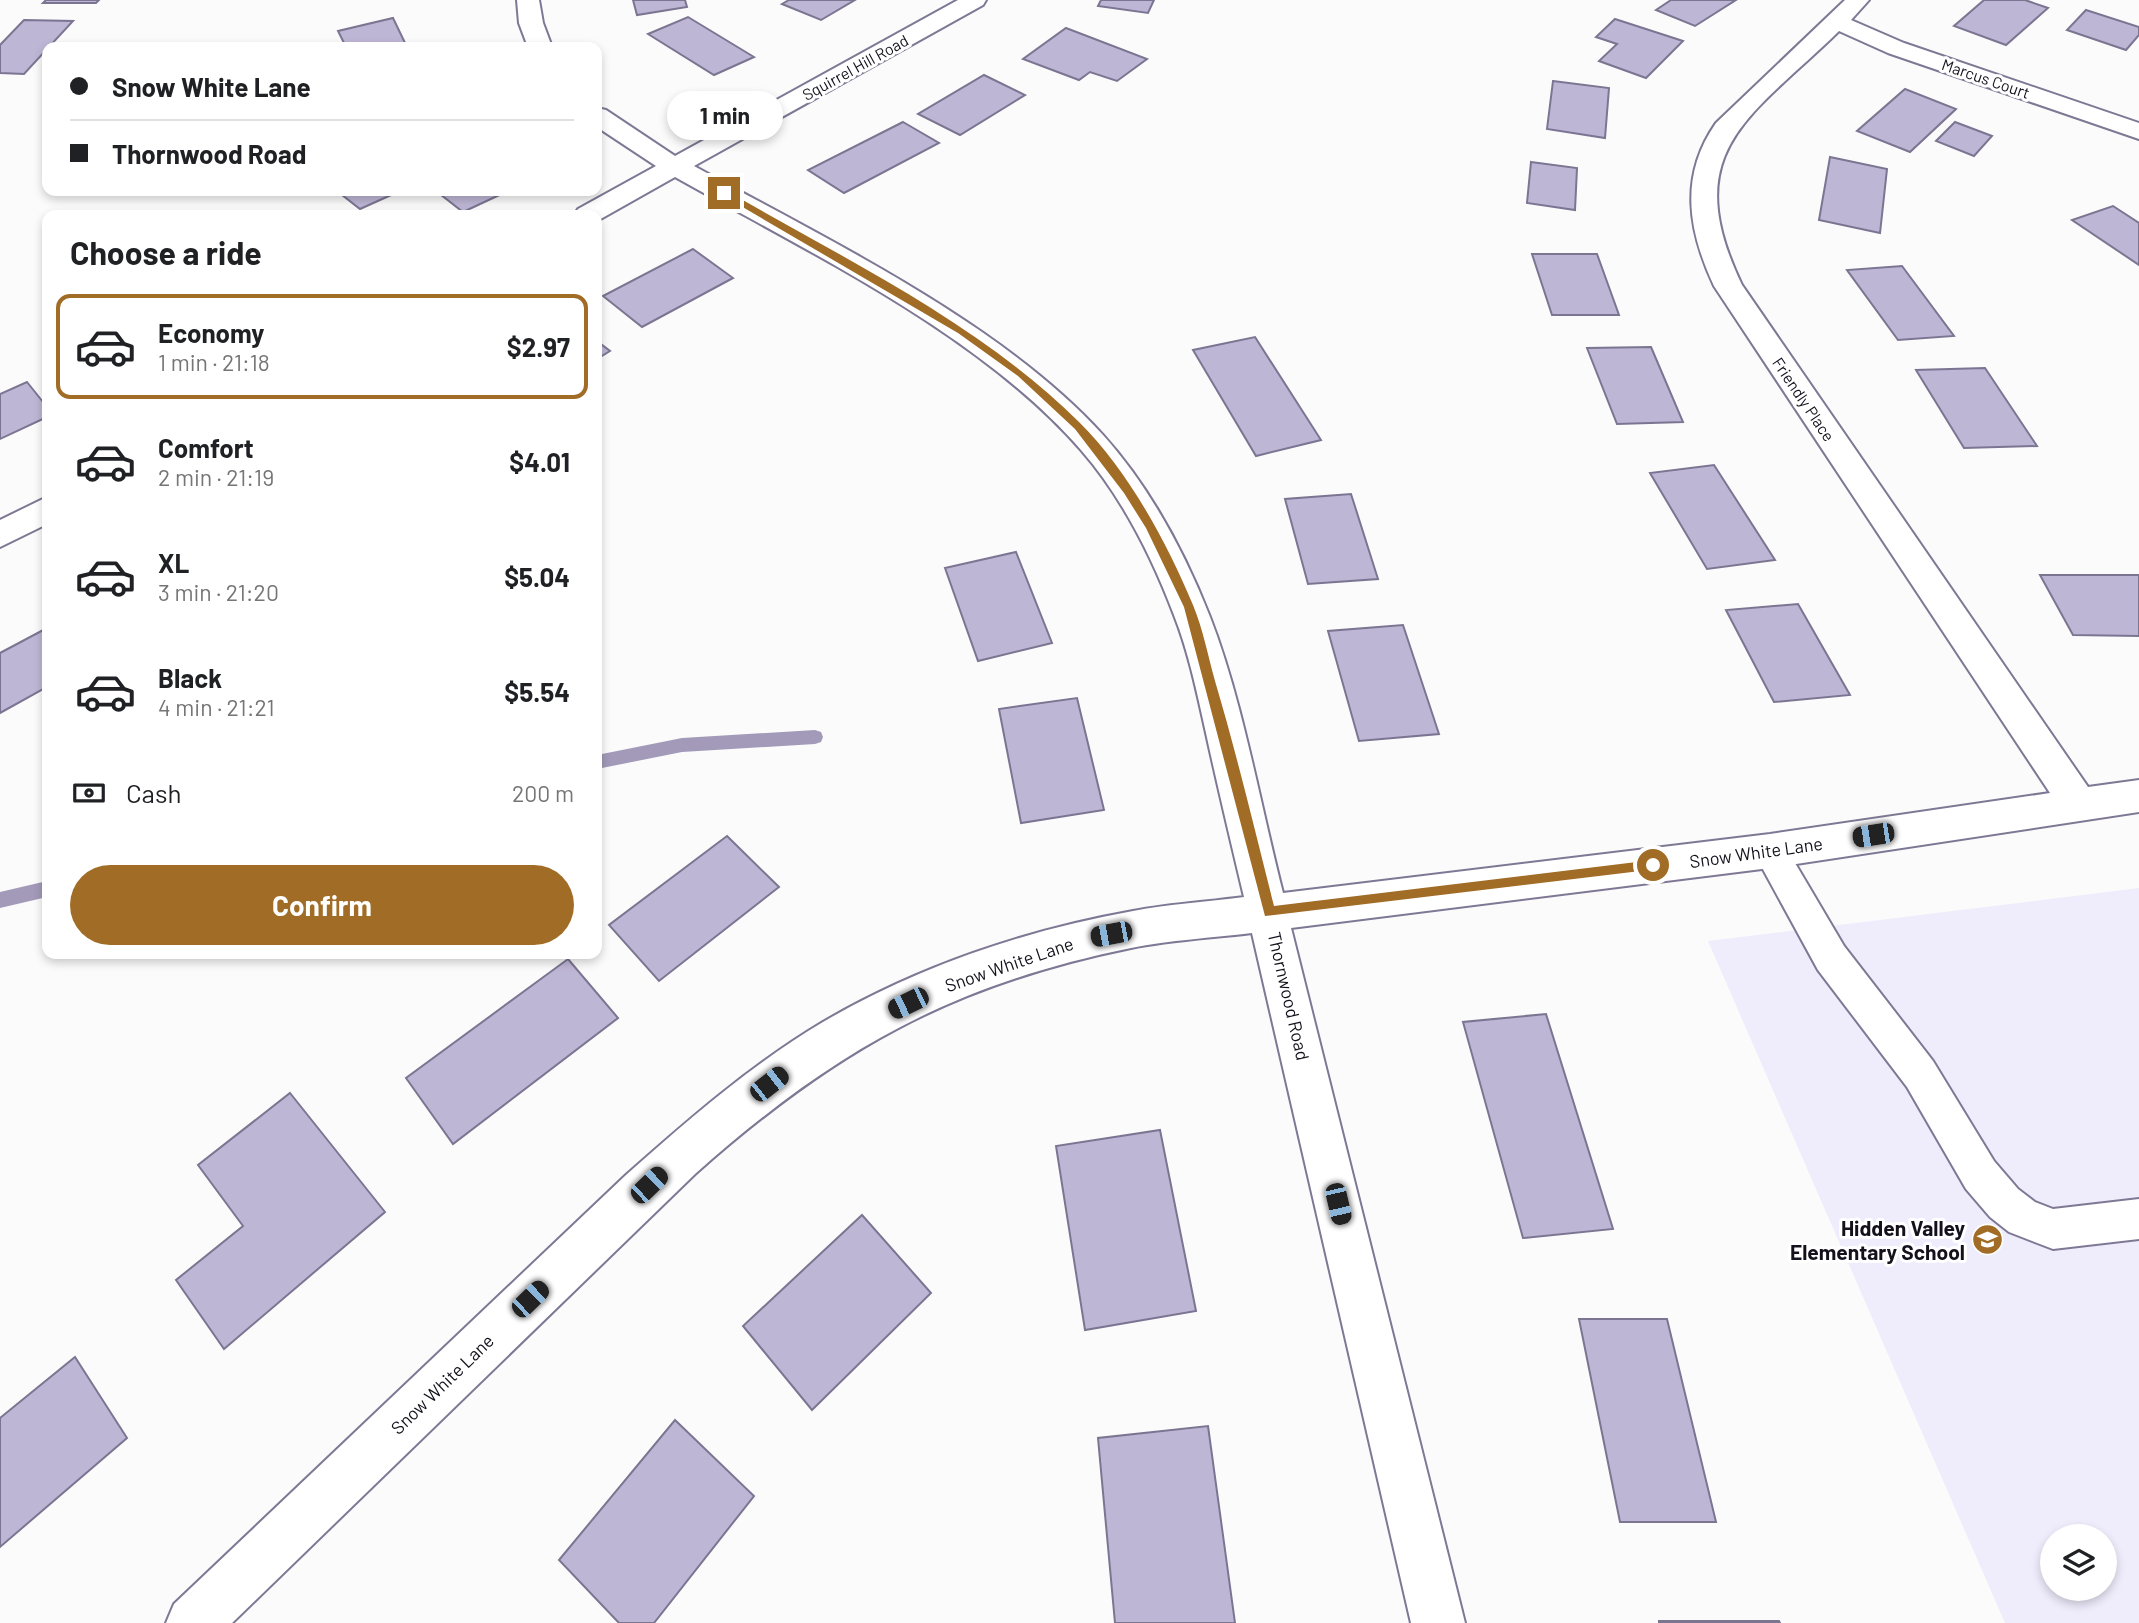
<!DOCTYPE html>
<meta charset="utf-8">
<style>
body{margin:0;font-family:Barlow,sans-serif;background:#f6f6f6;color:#202124;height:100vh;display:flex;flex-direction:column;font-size:26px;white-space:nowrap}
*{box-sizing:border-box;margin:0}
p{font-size:23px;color:#757577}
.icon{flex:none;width:38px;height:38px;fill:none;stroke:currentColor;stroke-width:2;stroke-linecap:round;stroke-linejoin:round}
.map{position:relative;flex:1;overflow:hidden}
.sheet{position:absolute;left:42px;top:210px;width:560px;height:749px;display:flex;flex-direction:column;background:#fff;border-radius:14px;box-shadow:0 4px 10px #0003}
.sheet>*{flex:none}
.banner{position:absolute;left:42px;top:42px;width:560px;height:154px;border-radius:14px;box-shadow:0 4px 10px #0003;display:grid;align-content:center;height:154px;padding:0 28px;background:#fff}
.buttons{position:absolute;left:2040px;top:1524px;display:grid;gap:14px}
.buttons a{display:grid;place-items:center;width:77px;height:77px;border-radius:50%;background:#fff;box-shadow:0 4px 10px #0003;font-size:35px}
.end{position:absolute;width:32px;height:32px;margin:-16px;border:9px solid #a16c25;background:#fff;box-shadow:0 0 0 4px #fff}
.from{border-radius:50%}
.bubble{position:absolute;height:49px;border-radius:24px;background:#fff;box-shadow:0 4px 10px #0003;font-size:23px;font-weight:700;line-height:49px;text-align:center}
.car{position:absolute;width:21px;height:42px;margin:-21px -10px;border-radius:9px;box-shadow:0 0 5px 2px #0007;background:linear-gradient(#222 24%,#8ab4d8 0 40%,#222 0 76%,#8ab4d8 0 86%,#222 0)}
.banner b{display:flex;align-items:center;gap:24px;height:66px;font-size:26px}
.banner b+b{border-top:2px solid #e0e0e0}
.banner i{width:18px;height:18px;background:#202124}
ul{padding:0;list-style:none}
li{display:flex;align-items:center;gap:21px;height:105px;margin:0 14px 10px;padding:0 14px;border:4px solid transparent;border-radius:14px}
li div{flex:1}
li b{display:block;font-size:26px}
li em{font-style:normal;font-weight:700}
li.selected{border-color:#a16c25}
li>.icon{width:63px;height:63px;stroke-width:1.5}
h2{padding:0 28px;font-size:32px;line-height:84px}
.pay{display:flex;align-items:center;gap:18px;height:77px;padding:0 28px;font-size:26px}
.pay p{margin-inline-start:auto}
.cta{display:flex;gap:14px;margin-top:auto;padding:14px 28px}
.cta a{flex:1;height:80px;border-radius:42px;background:#a16c25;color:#fff;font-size:28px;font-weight:700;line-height:80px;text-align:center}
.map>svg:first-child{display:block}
</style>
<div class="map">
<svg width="2139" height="1623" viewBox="0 0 2139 1623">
<rect width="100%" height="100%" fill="#fbfbfb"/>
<path fill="#efecfc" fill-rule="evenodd" d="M2139,888V1623H2005L1708,941ZM2053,1536H2105V1589H2053Z"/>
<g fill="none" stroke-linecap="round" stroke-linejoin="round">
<g fill="#a29ab8" fill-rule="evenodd">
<path d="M815,730L821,732L823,737L821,742L815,744L682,752L597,769V755L682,738Z"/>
<path d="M47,881V897L0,908V892Z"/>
</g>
</g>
<g fill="#beb6d5" stroke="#7c7592" stroke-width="2">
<path d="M46,0H99L96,3H43Z"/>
<path d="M633,0H685L687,7L637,15Z"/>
<path d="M789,0H855L821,20L782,4Z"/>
<path d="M1101,0H1154L1148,13L1098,6Z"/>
<path d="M1671,0H1736L1695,26L1656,10Z"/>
<path d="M1984,0H2025L2048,8L2006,45L1954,26Z"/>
<path d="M2086,10L2139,27V35L2126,50L2067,30Z"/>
<path d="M688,17L754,57L714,75L648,34Z"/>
<path d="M393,18L407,47H346L338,31Z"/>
<path d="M1615,19L1683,41L1646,78L1599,61L1617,44L1596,37Z"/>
<path d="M24,20L73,21L24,74L0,73V45Z"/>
<path d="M1066,28L1147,59L1117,81L1090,72L1079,80L1023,59Z"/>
<path d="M984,75L1025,95L960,135L918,114Z"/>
<path d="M1553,81L1609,88L1605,138L1547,129Z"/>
<path d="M1905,89L1956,109L1910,152L1857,131Z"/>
<path d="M903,122L939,143L844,193L808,170Z"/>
<path d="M1955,122L1992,136L1974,156L1936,141Z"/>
<path d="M1830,157L1887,169L1880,233L1819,220Z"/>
<path d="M1531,162L1577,168L1575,210L1527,203Z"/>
<path d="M337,191H400L360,209Z"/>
<path d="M436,191H508L463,212Z"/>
<path d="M2113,206L2139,223V265L2072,220Z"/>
<path d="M693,249L733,278L642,327L603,296Z"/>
<path d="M1532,254H1597L1619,315H1552Z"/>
<path d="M1902,266L1954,336L1898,340L1847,270Z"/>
<path d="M1255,337L1321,440L1256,456L1193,350Z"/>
<path d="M597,341L610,351L597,359Z"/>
<path d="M1651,347L1683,422L1617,424L1587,348Z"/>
<path d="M1985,368L2037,446L1964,448L1916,370Z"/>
<path d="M27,382L47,407V417L0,439V394Z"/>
<path d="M1714,465L1775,560L1707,569L1650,473Z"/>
<path d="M1351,494L1378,579L1308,584L1285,499Z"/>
<path d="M1016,552L1052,643L978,661L945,568Z"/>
<path d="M2040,575H2139V636L2073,635Z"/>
<path d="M1798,604L1850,695L1774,702L1726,610Z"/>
<path d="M1403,625L1439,734L1359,741L1328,631Z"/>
<path d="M47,628V687L0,713V653Z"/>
<path d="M1077,698L1104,810L1021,823L999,709Z"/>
<path d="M727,836L779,887L659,981L609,925Z"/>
<path d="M568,959L618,1018L453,1144L406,1078Z"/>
<path d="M1546,1014L1613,1229L1523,1238L1463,1022Z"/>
<path d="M290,1093L385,1212L224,1349L176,1280L243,1226L198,1165Z"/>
<path d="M1160,1130L1196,1311L1085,1330L1056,1146Z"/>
<path d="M862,1215L931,1293L812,1410L743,1326Z"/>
<path d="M1579,1319H1667L1716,1522H1620Z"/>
<path d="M75,1357L127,1438L0,1547V1418Z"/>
<path d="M675,1420L754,1496L654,1623H619L559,1560Z"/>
<path d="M1208,1426L1235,1623H1115L1098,1438Z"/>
<path d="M1659,1621H1779L1780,1623H1659Z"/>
</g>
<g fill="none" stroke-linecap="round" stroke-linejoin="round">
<defs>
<path id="lane" d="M1770,836L1782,841L1844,946L1933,1061L1994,1161L2018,1189L2035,1202L2053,1209L2139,1199V1239L2053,1249L2009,1232L1990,1217L1966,1189L1907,1087L1818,970L1753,851L1758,841Z"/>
<g id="street">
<path d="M517,0H539L543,23L552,47H528L519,23Z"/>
<path d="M958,0H986L983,5L694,166C827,240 1001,322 1103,435C1149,486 1185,553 1210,617C1243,702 1260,804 1283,893L1770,834L2050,793L1714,286C1688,230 1679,176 1716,123L1845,0H1869L1851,20L1904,43L2139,123V139L1888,53L1839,31C1750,118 1677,150 1742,285L2088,787L2139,780V812L1770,868L1291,928L1465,1623H1411L1252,933C1212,938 1170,940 1131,948C949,985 832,1052 695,1174L232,1623H166L174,1604L626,1175C688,1120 751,1065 823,1022C917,967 1026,930 1133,911C1169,904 1207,902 1244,897C1231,842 1218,788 1206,733C1197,693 1189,653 1174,615C1152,557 1122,497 1081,450C979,333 810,253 675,177L597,221V215H574L578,209L656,166L597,127V108L606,110L675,156Z"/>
<path d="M47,497V524L0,547V520Z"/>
</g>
</defs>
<use href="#lane" stroke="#7f7895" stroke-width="4"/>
<use href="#street" stroke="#7f7895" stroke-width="4"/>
<use href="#lane" fill="#fff" fill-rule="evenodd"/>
<use href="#street" fill="#fff" fill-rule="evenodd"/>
</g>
<path fill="#a16c25" d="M722,191H727C848,261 979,323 1079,422C1128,470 1167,543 1193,605C1203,629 1208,656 1215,681C1237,755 1255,831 1274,906L1653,860L1657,862V869L1265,916L1184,607L1146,528L1124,493L1075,429L1018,376L958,333L722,195Z"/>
<defs>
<symbol id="school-disc" viewBox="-11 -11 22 22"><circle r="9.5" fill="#a16c25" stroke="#fff"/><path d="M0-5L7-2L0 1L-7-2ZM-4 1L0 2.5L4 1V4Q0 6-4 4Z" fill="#fff"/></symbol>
</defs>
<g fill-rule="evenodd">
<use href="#school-disc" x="1970" y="1222" width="35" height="35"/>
</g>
<g text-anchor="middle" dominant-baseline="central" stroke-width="6" stroke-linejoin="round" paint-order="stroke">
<g font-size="16" fill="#14111c" stroke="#fff">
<text transform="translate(855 67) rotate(-29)">Squirrel Hill Road</text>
<text transform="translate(1986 78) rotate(19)">Marcus Court</text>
<text transform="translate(1804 399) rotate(56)">Friendly Place</text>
</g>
<g font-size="18" fill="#14111c" stroke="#fff">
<text transform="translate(1756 852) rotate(-8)">Snow White Lane</text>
<text transform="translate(1009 964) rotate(-19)">Snow White Lane</text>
<text transform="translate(1289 996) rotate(77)">Thornwood Road</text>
<text transform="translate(442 1384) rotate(-44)">Snow White Lane</text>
</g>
<g font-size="21" font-weight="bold" fill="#14111c" stroke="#fff" text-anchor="end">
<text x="1965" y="1227">Hidden Valley<tspan x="1965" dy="24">Elementary School</tspan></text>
</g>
</g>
</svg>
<div class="buttons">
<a><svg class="icon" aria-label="layers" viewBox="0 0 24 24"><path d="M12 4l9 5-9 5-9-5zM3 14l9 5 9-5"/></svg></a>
</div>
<i class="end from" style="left:1653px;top:865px"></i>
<i class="end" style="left:724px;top:193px"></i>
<div class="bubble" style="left:667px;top:91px;width:116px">1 min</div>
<i class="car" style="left:1873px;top:835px;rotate:261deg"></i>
<i class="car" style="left:1111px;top:934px;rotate:259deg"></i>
<i class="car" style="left:908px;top:1003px;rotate:244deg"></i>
<i class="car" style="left:769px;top:1084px;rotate:52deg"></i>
<i class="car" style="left:649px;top:1185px;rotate:46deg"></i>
<i class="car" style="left:1338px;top:1204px;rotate:167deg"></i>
<i class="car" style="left:530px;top:1299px;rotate:46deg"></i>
<div class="banner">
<b><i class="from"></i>Snow White Lane</b>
<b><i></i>Thornwood Road</b>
</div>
<section class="sheet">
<h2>Choose a ride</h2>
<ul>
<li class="selected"><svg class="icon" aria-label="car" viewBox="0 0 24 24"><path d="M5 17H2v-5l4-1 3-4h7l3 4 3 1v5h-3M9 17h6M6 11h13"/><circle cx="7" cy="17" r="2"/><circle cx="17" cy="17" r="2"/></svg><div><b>Economy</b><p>1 min · 21:18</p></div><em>$2.97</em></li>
<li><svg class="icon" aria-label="car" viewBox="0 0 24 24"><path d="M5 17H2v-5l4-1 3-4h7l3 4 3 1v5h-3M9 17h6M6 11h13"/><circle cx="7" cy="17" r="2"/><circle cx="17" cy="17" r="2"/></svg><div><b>Comfort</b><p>2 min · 21:19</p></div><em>$4.01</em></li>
<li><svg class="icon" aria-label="car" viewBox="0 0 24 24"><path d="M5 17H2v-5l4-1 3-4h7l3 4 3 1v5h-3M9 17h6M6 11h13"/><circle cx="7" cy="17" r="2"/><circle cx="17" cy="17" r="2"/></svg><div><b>XL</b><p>3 min · 21:20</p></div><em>$5.04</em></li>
<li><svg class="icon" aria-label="car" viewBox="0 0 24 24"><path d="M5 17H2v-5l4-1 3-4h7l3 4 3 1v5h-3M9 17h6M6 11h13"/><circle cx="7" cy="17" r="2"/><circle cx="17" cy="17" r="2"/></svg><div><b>Black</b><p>4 min · 21:21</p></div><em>$5.54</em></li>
</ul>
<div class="pay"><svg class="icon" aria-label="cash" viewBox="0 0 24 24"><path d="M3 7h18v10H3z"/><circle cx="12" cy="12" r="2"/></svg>Cash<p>200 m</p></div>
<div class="cta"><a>Confirm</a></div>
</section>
</div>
